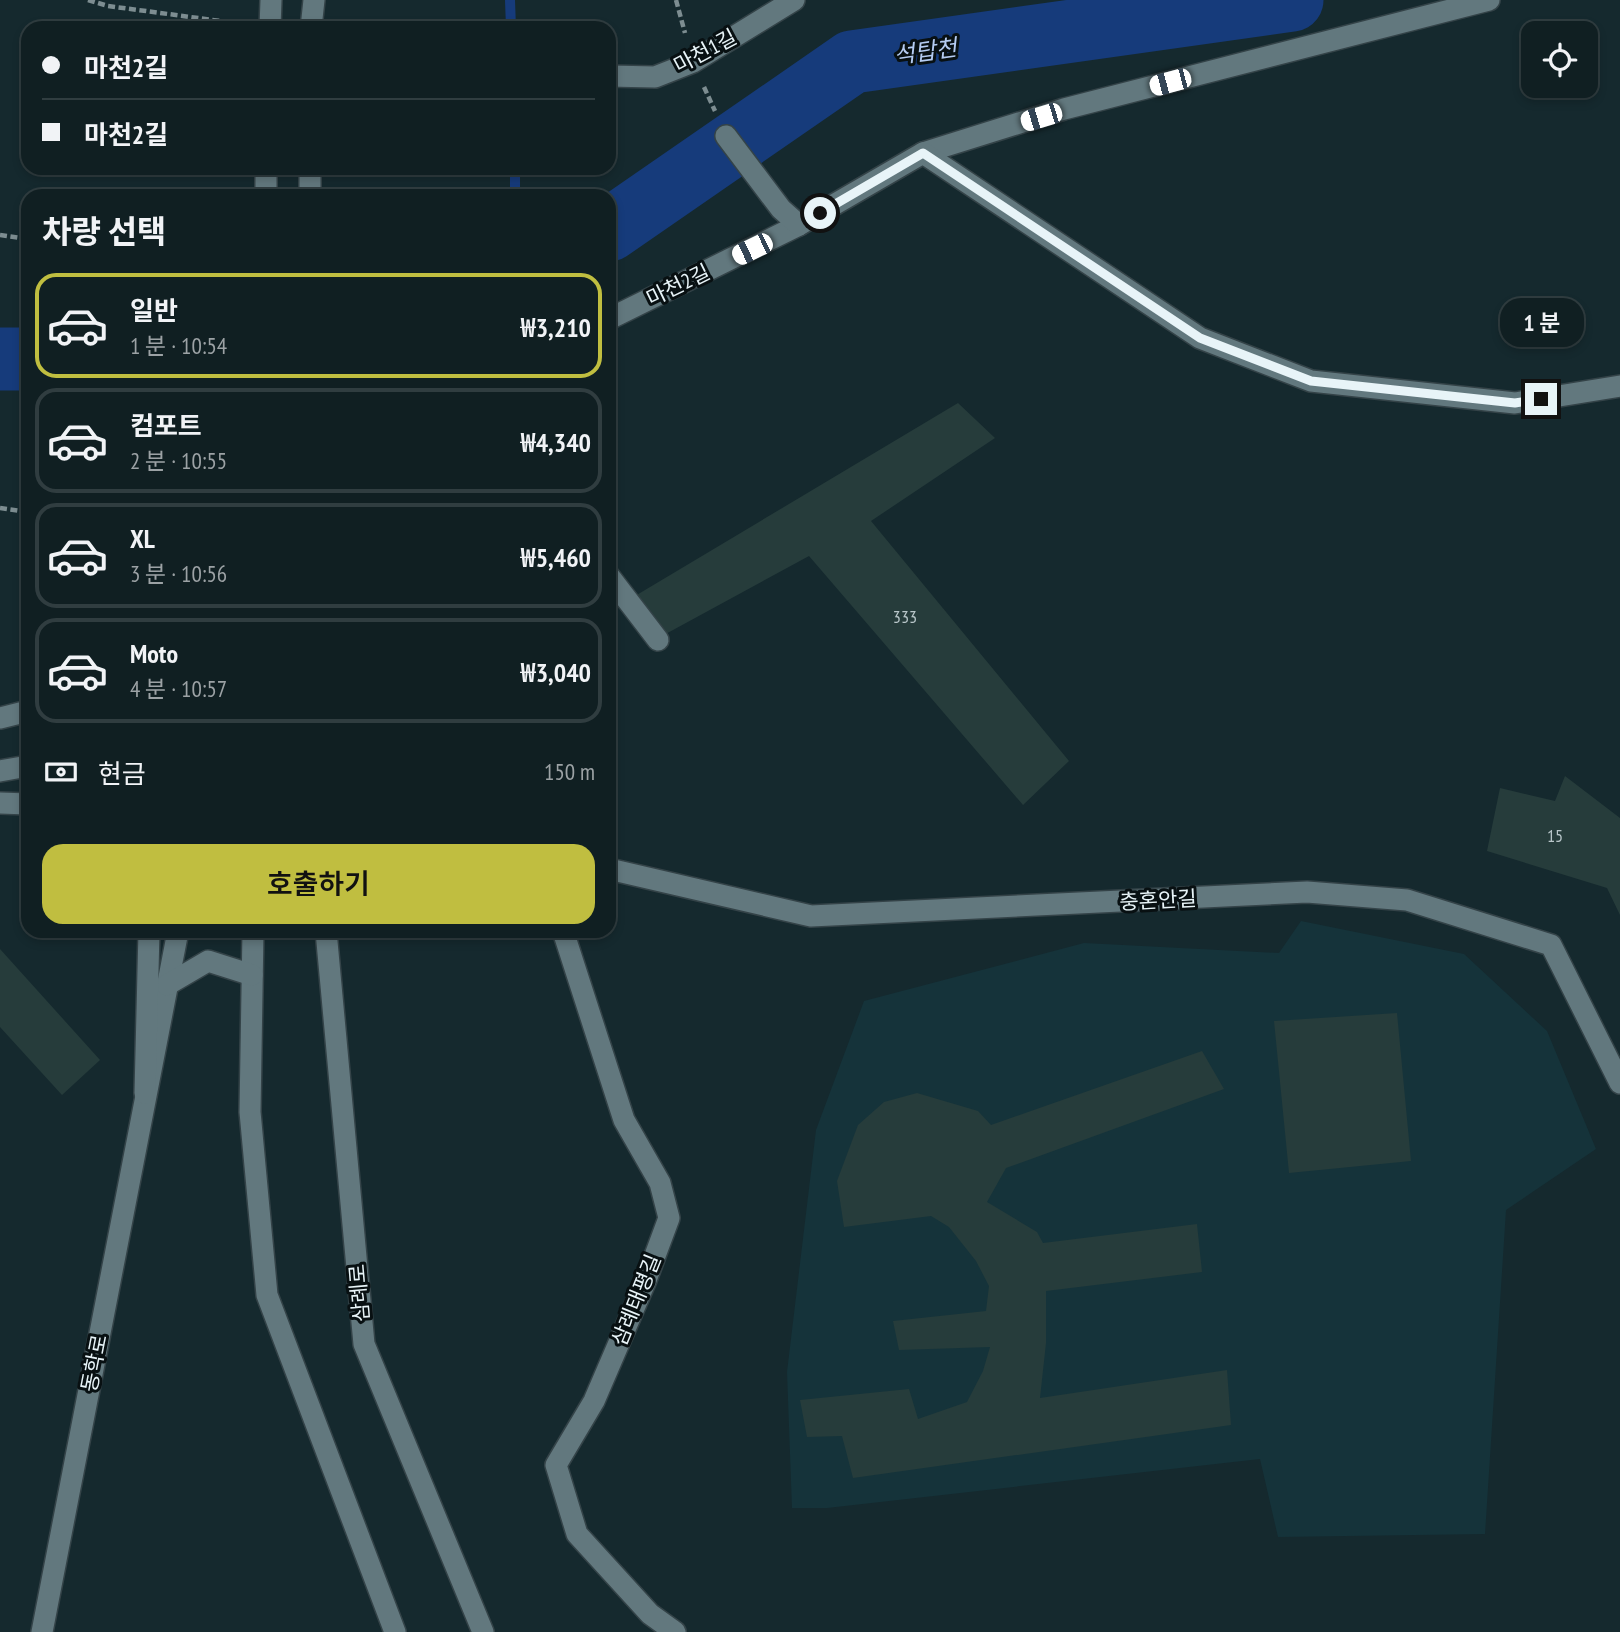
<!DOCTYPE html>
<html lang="ko">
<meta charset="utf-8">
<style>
body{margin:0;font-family:"PT Sans Narrow","Noto Sans KR",sans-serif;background:#19272a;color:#f1f3f6;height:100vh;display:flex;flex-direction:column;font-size:26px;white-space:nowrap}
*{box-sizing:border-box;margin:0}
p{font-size:23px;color:#9ca2a5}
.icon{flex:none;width:38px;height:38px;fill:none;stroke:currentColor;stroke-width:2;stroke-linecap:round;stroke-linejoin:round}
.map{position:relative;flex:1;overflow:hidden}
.drawer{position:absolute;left:21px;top:189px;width:595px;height:749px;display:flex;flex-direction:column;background:#101f22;border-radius:21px;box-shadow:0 4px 10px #0003,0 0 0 2px #303d40}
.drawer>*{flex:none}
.top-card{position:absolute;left:21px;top:21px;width:595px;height:154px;border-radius:21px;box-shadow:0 4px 10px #0003,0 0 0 2px #303d40;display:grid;align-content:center;height:154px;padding:0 21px;background:#101f22}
.buttons{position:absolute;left:1521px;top:21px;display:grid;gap:14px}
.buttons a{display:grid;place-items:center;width:77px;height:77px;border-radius:14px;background:#101f22;box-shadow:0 4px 10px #0003,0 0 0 2px #303d40;font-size:35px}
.end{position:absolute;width:32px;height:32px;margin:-16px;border:9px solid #e8f4f8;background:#111;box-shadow:0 0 0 4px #111}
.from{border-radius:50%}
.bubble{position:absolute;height:49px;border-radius:21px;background:#101f22;box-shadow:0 4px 10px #0003,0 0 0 2px #303d40;font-size:23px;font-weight:600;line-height:49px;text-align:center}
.car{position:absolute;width:21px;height:42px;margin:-21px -10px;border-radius:9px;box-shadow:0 0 5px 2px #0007;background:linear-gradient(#fff 24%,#345 0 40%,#fff 0 76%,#345 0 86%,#fff 0)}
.top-card b{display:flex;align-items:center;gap:24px;height:66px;font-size:26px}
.top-card b+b{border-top:2px solid #303d40}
.top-card i{width:18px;height:18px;background:#f1f3f6}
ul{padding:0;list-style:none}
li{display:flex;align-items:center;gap:21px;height:105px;margin:0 14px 10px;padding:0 7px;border:4px solid #303d40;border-radius:21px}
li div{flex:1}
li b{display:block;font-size:26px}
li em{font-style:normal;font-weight:600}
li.on{border-color:#c0be40}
li>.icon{width:63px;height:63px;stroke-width:1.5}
h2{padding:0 21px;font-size:32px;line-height:84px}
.pay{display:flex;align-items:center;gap:18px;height:77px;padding:0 21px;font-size:26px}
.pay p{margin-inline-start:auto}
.button{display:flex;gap:14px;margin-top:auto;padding:14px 21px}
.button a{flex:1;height:80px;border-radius:21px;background:#c0be40;color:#111;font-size:28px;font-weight:600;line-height:80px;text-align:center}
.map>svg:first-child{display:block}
</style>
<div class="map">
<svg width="1620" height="1632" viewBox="0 0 1620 1632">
<rect width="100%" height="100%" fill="#15292e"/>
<path fill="#15333a" d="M1301,921L1464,954L1547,1031L1596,1149L1506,1210L1485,1534L1278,1537L1260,1459L827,1508H792L787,1372L816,1130L864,1001L1084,943L1279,953Z"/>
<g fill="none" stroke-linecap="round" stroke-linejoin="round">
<g stroke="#163b7b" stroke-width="10">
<path d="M510,0L511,28"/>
<path d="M515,168V196"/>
</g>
<g stroke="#163b7b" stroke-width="63">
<path d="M609,230L852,62L1292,0"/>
<path d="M0,359H28"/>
</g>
</g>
<g fill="#263c3b">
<path d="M958,403L995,438L871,521L1069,761L1023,805L809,556L662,636L635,596Z"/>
<path d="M1565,776L1620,818V915L1607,888L1487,851L1500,788L1555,801Z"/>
<path d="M0,949L100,1060L62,1095L0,1027Z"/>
<path d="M1397,1013L1411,1161L1289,1173L1274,1021Z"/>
<path d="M1202,1051L1224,1089L1006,1168L987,1202L1037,1232L1043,1243L1197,1224L1202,1272L1046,1291V1343L1040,1398L1227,1370L1231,1425L853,1478L842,1436L807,1437L800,1400L909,1389L918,1419L967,1402L983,1371L990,1347L899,1350L893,1321L986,1311L989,1286L976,1261L949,1227L931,1216L844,1227L837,1181L858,1125L884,1102L917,1093L978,1111L991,1125Z"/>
</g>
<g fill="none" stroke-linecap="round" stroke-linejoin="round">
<defs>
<g id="lane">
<path d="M609,76L655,77L693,62L794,0"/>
<path d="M923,153L1064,109L1489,0"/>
<path d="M609,319L799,225L923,153L1200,338L1311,381L1515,403L1620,386"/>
<path d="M609,576L658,640"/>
<path d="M563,931L624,1120L660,1183L669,1218L646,1280L594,1401L556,1465L577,1534L650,1614L675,1632"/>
</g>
<g id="street">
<path d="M726,136L781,209L799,225"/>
<path d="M609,869L811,916L1307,892L1407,900L1551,945L1620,1083"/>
<path d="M42,1632L178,931"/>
</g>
<g id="secondary">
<path d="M270,28L271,0"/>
<path d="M311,28L314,0"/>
<path d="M266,196V168"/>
<path d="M310,196V168"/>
<path d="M0,718L28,711"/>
<path d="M0,771L28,766"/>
<path d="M0,803L28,804"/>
<path d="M253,931L250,1112L267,1295L395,1632"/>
<path d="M326,931L364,1344L483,1632"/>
<path d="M167,985L208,961L252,975"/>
<path d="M145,1093L149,931"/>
</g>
</defs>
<use href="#lane" stroke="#344348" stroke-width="24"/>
<use href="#street" stroke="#344348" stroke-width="24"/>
<use href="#secondary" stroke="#344348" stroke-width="24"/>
<g stroke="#7d8d91" stroke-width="4.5" stroke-dasharray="7 3.5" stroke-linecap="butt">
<path d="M88,0L108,6L243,24"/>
<path d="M676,0L685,33"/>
<path d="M704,87L715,111"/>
<path d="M0,235L28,239"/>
<path d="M0,508L28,512"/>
</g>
<use href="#lane" stroke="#62787e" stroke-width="21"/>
<use href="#street" stroke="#62787e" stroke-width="21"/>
<use href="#secondary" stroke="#62787e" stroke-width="21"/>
</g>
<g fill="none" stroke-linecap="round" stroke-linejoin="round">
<path stroke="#e8f4f8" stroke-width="9" d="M820,213L923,153L1200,338L1311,381L1515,403L1541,399"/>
</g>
<g text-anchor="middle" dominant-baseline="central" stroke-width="6" stroke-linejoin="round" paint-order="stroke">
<g font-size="18" fill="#b8c6c9">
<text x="905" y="616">333</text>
<text x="1555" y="835">15</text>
</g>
<g font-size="21" fill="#e8f4f8" stroke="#081012">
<text transform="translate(705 51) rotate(-28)">마천1길</text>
<text transform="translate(678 285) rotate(-26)">마천2길</text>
<text transform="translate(1158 900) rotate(-3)">충혼안길</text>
<text transform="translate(359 1293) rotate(-95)">삼례로</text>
<text transform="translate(636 1300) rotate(-68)">삼례태평길</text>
<text transform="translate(94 1363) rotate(-79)">동학로</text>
</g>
<g font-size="23" font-style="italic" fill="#b5ccf2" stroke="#081012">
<text transform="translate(925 51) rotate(-8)">석탑천</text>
</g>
</g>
</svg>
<div class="buttons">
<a><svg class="icon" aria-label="locate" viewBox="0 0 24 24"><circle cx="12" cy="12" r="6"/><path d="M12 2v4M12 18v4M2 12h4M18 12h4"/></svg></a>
</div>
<i class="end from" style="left:820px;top:213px"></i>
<i class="end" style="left:1541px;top:399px"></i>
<div class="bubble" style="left:1500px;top:298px;width:84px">1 분</div>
<i class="car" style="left:1170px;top:82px;rotate:255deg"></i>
<i class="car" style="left:1041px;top:117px;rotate:253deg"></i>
<i class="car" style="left:752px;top:249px;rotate:244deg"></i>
<div class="top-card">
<b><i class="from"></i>마천2길</b>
<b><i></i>마천2길</b>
</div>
<section class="drawer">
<h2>차량 선택</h2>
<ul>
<li class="on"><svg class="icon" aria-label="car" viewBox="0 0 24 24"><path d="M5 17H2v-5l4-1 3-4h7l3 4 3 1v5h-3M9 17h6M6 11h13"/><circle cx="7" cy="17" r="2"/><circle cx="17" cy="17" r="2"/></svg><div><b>일반</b><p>1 분 · 10:54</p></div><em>₩3,210</em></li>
<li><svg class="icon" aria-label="car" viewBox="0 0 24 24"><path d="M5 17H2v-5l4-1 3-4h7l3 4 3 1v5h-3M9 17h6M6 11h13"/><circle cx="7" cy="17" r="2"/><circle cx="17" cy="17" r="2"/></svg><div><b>컴포트</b><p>2 분 · 10:55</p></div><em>₩4,340</em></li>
<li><svg class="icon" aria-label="car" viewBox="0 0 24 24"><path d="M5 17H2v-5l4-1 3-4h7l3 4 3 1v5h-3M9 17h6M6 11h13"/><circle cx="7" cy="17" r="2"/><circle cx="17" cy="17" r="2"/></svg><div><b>XL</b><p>3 분 · 10:56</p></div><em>₩5,460</em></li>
<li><svg class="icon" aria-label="car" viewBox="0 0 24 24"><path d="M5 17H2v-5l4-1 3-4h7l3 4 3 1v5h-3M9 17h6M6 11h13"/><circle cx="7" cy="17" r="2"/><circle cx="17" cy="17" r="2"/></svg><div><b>Moto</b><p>4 분 · 10:57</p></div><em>₩3,040</em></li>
</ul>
<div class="pay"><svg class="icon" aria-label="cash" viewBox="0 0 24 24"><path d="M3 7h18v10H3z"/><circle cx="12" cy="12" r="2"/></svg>현금<p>150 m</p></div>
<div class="button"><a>호출하기</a></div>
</section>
</div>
